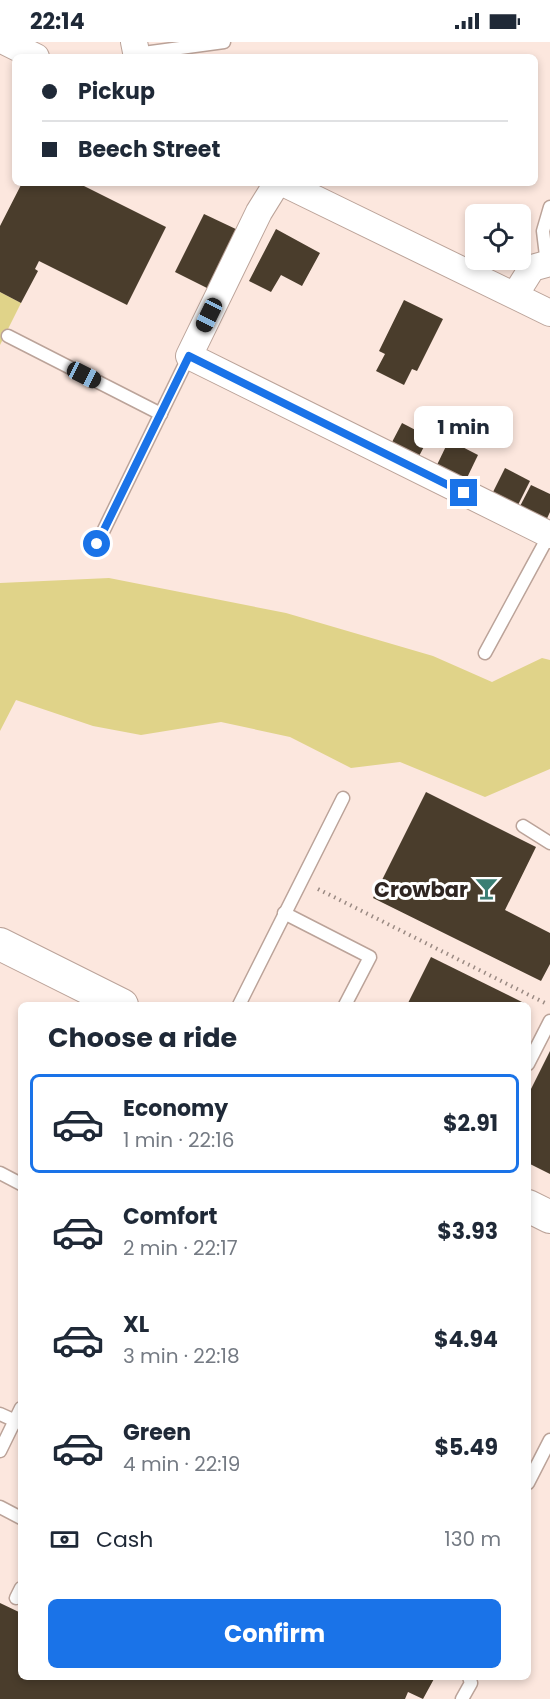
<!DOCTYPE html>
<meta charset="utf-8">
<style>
body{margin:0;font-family:Poppins,sans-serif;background:#f6f6f7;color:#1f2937;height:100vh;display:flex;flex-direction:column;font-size:22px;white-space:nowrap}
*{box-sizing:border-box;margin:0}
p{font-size:20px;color:#747a83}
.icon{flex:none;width:33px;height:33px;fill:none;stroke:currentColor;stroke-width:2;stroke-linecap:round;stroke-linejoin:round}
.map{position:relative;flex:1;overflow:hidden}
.side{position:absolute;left:18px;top:960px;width:513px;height:678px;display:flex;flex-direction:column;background:#fff;border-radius:9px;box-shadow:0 3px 9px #0003}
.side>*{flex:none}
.hud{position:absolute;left:12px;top:12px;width:526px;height:132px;border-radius:9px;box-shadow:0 3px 9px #0003;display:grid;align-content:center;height:132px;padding:0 30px;background:#fff}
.buttons{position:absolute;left:465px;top:162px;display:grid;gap:12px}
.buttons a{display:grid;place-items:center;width:66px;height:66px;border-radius:9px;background:#fff;box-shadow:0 3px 9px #0003;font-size:30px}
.end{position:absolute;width:27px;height:27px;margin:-14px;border:8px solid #1a73e8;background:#fff;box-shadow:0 0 0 3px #fff}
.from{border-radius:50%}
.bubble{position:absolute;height:42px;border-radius:9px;background:#fff;box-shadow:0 3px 9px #0003;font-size:20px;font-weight:700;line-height:42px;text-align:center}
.car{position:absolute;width:18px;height:36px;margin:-18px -9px;border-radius:8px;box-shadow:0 0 4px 2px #0007;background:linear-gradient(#222 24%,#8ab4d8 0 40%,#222 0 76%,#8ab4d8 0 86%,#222 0)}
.hud b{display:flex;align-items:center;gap:21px;height:57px;font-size:22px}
.hud b+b{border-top:2px solid #e0e1e3}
.hud i{width:15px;height:15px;background:#1f2937}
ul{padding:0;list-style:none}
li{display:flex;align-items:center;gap:18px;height:99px;margin:0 12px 9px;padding:0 18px;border:3px solid transparent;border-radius:9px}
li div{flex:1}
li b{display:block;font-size:22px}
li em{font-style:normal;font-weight:700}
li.current{border-color:#1a73e8}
li>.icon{width:54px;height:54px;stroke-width:1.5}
h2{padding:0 30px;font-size:27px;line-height:72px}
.pay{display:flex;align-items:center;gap:15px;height:66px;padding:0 30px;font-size:22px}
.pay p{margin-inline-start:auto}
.primary-button{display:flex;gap:12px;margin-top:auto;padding:12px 30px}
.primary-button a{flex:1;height:69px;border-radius:9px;background:#1a73e8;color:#fff;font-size:24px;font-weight:700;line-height:69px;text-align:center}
.status{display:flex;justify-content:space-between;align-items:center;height:42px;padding:0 30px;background:#fff;direction:ltr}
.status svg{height:16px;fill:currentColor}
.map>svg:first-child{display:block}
</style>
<div class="status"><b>22:14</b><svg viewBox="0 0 49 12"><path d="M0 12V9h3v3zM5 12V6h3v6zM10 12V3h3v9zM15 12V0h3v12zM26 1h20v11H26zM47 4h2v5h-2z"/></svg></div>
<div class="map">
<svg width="550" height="1657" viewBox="0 0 550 1657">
<rect width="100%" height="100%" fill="#fce7de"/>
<g fill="#e0d389">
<path d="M0,250L21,261L0,303Z"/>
<path d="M109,536L286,571L433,614L492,640L542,616L550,618V727L485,755L400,720L351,726L290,695L221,680L141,693L93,684L16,658L0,689V541Z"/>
</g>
<g fill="#4a3d2c">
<path d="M22,141H78L166,185L127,263L39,219L35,227L38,229L21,261L0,250V184Z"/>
<path d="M204,172L240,189L211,248L175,230Z"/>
<path d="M276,187L320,211L302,244L281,233L271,250L249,239Z"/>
<path d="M404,258L443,277L417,329L412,327L404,343L376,329L385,312L379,309Z"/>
<path d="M402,381L429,395L417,418L390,404Z"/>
<path d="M449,398L478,413L464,442L435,427Z"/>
<path d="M505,426L530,439L515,469L490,456Z"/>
<path d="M531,443L550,452V470L544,483L517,470Z"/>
<path d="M426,750L536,805L505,868L550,891V922L541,939L373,856Z"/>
<path d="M431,915L528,963H407Z"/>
<path d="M550,1009V1132L528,1121V1053Z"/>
<path d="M0,1561L21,1571V1635H435L423,1657L408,1650L405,1657H0Z"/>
</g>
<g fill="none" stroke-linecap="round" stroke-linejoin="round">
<defs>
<g id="service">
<path d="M136,12L224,0"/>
<path d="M547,222L543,189L550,165"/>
<path d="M8,294L161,372"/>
<path d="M97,502L189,314"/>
<path d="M485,611L549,493"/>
<path d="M523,784L550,801"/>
<path d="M284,871L370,915L345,963"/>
<path d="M239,963L343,756"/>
<path d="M528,1022L550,979"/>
<path d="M0,1131L21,1142"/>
<path d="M0,1372L20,1381"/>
<path d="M0,1409L21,1366"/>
<path d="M528,1441L550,1398"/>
<path d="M0,1465L21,1476"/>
<path d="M16,1556L21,1546"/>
<path d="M462,1657L471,1641L469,1635"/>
</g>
<g id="minor">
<path d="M6,0L36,15"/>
<path d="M134,0L137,15"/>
<path d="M277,141L259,170L189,314L550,493"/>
<path d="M283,141L550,271"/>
<path d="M515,253L532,226L550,221"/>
</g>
<g id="tertiary">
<path d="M0,902L122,963"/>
<path d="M528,1164L550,1175"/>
</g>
</defs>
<use href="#service" stroke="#bba399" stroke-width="15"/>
<use href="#minor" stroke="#bba399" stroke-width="28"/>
<use href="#tertiary" stroke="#bba399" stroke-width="34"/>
<path stroke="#9a8a83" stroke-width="4" stroke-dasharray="1.5 4.5" stroke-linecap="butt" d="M318,847L545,961"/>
<use href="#service" stroke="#fff" stroke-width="12"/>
<use href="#minor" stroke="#fff" stroke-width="26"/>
<use href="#tertiary" stroke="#fff" stroke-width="32"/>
</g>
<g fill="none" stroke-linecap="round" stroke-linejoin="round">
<path stroke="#1a73e8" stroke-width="8" d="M97,502L189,314L464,451"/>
</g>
<defs>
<symbol id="bar-bare" viewBox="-9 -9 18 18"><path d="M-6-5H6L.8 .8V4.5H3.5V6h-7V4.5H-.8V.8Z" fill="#397e74" stroke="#fff" stroke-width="2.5" paint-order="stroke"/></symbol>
</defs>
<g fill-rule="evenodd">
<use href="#bar-bare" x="470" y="830" width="33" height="33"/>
</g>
<g text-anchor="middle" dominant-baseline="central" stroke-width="6" stroke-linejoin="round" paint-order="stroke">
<g font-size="21" font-weight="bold" fill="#2f2521" stroke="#fff" text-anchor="end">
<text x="468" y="847">Crowbar</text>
</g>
</g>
</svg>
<div class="buttons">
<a><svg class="icon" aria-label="locate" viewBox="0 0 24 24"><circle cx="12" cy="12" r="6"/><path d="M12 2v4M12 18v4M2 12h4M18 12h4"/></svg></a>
</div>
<i class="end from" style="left:97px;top:502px"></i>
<i class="end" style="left:464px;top:451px"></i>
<div class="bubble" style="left:414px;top:364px;width:99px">1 min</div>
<i class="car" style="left:209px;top:273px;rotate:206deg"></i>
<i class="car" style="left:84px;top:333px;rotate:117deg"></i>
<div class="hud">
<b><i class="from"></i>Pickup</b>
<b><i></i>Beech Street</b>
</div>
<section class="side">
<h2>Choose a ride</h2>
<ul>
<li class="current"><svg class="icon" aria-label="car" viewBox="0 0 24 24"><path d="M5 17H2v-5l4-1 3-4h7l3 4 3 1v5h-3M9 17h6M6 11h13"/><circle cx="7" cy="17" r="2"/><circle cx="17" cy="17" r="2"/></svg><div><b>Economy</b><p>1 min · 22:16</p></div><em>$2.91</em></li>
<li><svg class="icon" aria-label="car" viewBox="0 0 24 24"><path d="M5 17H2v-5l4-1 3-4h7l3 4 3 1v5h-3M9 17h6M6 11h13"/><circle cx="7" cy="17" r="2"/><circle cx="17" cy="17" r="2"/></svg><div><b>Comfort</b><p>2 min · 22:17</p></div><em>$3.93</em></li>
<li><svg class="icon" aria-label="car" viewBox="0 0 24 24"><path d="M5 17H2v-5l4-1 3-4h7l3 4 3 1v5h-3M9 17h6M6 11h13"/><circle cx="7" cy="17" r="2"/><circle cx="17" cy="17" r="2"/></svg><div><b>XL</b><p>3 min · 22:18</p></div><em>$4.94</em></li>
<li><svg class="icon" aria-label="car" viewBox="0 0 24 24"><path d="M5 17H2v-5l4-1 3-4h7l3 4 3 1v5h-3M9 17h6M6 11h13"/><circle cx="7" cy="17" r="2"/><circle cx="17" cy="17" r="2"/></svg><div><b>Green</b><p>4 min · 22:19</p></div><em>$5.49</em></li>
</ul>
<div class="pay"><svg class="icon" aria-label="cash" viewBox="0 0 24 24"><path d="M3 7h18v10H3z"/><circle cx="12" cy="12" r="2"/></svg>Cash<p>130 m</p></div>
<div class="primary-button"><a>Confirm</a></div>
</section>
</div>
